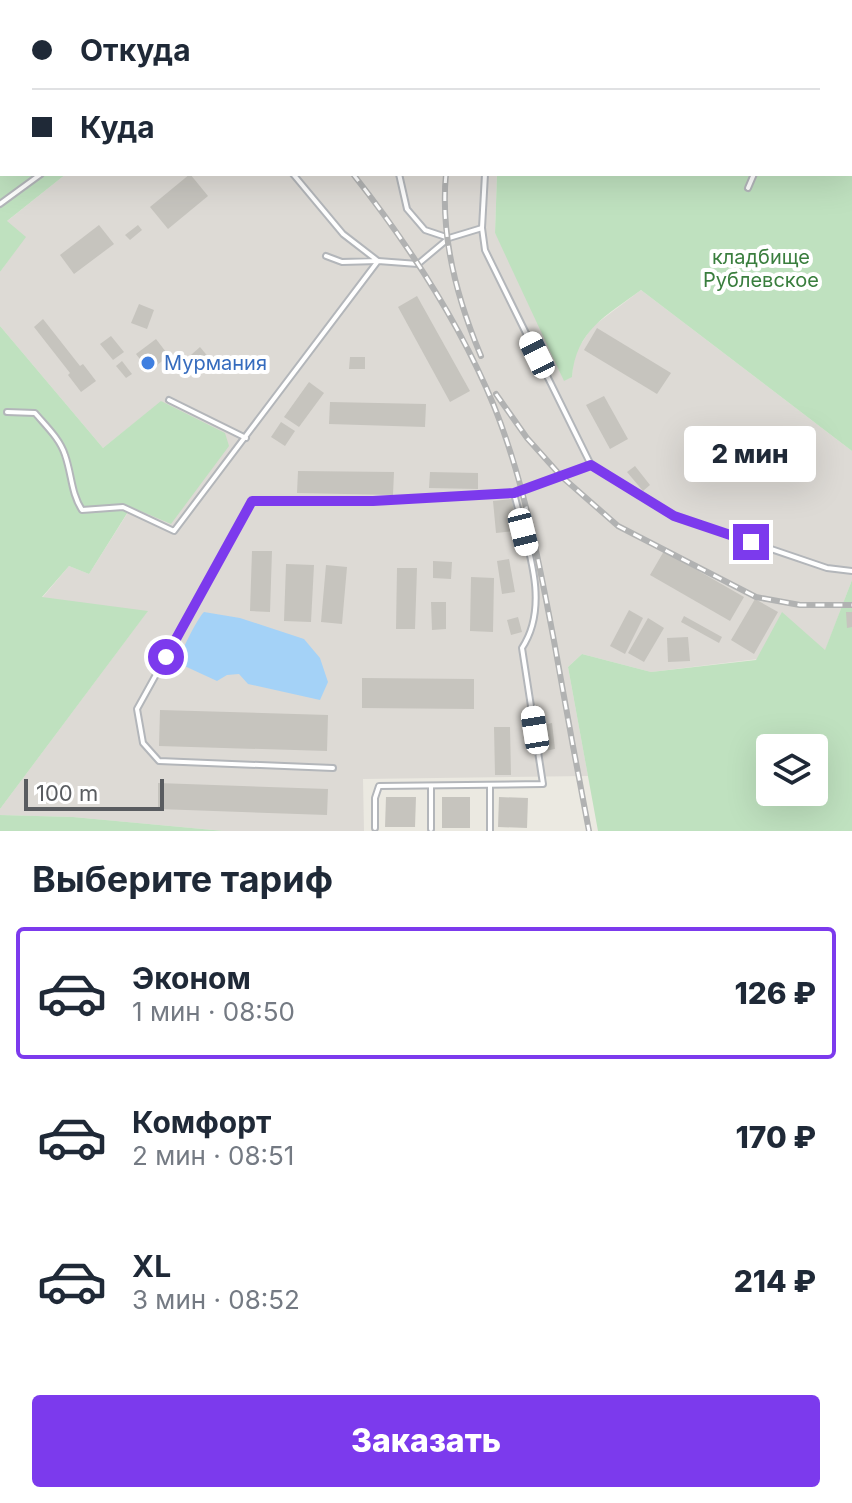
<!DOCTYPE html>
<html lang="ru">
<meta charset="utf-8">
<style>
body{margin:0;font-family:Inter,sans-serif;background:#f6f6f7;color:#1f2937;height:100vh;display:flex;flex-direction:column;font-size:30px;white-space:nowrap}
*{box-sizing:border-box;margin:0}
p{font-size:26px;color:#747a83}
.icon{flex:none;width:44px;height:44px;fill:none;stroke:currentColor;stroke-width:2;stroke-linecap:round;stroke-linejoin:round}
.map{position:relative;height:831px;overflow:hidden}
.panel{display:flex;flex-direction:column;background:#fff;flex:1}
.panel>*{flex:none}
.guide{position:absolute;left:0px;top:0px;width:852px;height:176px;box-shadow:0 8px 32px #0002;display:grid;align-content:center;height:176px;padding:0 32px;background:#fff}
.tools{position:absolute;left:756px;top:734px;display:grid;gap:16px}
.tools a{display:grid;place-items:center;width:72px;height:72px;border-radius:8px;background:#fff;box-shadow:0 8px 32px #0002;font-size:40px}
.scale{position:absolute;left:24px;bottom:20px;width:140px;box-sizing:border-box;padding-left:8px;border:4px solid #595c60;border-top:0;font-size:22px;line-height:28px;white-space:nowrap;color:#595c60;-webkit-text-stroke:6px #fff;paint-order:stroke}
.end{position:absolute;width:36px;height:36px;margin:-18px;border:10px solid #7c3aed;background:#fff;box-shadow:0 0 0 4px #fff}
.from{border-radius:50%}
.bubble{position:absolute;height:56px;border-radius:8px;background:#fff;box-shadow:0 8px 32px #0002;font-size:26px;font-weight:800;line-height:56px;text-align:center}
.car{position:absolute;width:24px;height:48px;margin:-24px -12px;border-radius:10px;box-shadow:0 0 6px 2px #0007;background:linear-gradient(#fff 24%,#345 0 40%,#fff 0 76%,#345 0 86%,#fff 0)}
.guide b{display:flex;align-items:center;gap:28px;height:76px;font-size:30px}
.guide b+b{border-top:2px solid #e0e1e3}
.guide i{width:20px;height:20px;background:#1f2937}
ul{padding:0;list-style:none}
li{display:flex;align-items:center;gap:24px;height:132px;margin:0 16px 12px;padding:0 16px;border:4px solid transparent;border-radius:8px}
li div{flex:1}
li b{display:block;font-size:30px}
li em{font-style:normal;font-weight:800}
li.current{border-color:#7c3aed}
li>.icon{width:72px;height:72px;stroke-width:1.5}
h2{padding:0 32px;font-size:36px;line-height:96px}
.action{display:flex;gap:16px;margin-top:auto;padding:16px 32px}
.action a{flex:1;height:92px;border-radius:8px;background:#7c3aed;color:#fff;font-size:32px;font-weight:800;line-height:92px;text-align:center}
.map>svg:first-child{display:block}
</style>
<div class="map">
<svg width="852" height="831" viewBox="0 0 852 831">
<rect width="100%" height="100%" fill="#ebe9e1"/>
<g fill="#dddad5">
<path d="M0,0H251L253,2H2Z"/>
<path d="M66,174H497L495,233L572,377L574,355L592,327L641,290L852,451V580L825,651L651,672L582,654L568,667L588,776L363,779L364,831H224L73,817L0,815V809L147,612L42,598L69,566L89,574L132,506L162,401L103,448L0,326V272L25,237L6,222Z"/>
</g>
<g fill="#bfe1bf" fill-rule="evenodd">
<path d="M0,0L2,2V174H66L7,221L26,237L0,272Z"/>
<path d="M564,0H852V451L641,290C606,316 576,330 572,377L564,381L495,233L497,174H850V2H563Z"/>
<path d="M0,326L103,448L161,401L225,433L229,446L171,524L131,507L89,574L69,566L42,597L148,611L0,809Z"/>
<path d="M852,580V831H598L568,667L582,654L651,672L756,660L782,612L825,650ZM770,748H814V792H770Z"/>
<path d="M0,815L73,817L224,831H0Z"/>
</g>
<path fill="#a4d2f7" d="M204,612L240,618L304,639L320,658L328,682L320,700L248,684L239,674L227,675L217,681L178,663C179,655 198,617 204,612Z"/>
<g fill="#c6c4be">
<path d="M190,174L208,196L168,229L150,207Z"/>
<path d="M99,225L114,244L74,274L60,255Z"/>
<path d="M138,225L142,230L130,240L125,235Z"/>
<path d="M417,296L470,391L450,402L398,307Z"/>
<path d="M139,304L154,310L147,329L131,323Z"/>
<path d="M43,319L80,366L83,364L96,381L81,392L68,375L70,373L34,327Z"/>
<path d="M597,328L671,373L657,394L584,350Z"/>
<path d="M111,336L124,352L113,360L100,344Z"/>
<path d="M156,339L169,356L149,371L136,354Z"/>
<path d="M200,347L210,359L193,374L183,362Z"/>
<path d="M350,357H365V369H349Z"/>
<path d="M122,361L132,374L126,378L116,366Z"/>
<path d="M309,382L324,393L299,427L284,417Z"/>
<path d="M604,396L628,439L610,449L586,405Z"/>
<path d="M330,402L426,404L425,427L329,424Z"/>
<path d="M281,422L295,431L285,446L271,437Z"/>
<path d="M635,466L650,485L643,491L627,472Z"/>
<path d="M298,471L394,472L393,495L297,493Z"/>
<path d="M430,472L478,473V489L429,488Z"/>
<path d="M512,499L516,531L496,533L493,501Z"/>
<path d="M252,551H272L270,612L250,611Z"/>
<path d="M664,551L744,597L730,621L650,575Z"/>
<path d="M509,559L515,592L502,594L497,561Z"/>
<path d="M433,561L452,562L451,579L433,578Z"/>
<path d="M286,564L314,565L311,622L284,621Z"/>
<path d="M326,565L347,567L342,624L321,622Z"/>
<path d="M397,568H417L415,629H396Z"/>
<path d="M471,577L494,578L493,632L470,631Z"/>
<path d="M755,599L778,612L754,654L731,640Z"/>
<path d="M431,602H446V629L432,630Z"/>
<path d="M629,610L643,618L625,654L610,646Z"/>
<path d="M846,612H852V627L847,628Z"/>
<path d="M684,616L722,637L719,643L681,622Z"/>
<path d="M518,617L522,632L511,635L507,620Z"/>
<path d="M648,618L664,628L644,662L628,653Z"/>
<path d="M688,637L690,661L668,662L667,638Z"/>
<path d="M362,678L474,679V709L362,708Z"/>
<path d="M160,710L328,715L327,751L159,746Z"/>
<path d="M552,723L555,749L545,751L541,725Z"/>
<path d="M494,727H510L511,775H495Z"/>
<path d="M158,783L328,789L327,815L158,809Z"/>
<path d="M386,797H416L415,827H385Z"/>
<rect x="442" y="797" width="28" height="31"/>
<path d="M499,797L528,798L527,828L498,827Z"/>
</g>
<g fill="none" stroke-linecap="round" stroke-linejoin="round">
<defs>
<g id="service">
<path d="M203,0L205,2"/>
<path d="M274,0L277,2"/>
<path d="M90,2L91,0"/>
<path d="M476,2L477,0"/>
<path d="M555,2L556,0"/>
<path d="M834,2L835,0"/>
<path d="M293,174L343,234L378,261L342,262L326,256"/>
<path d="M399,174L407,209L425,230L449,238"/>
<path d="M485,174L482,228L485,250L591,465L674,516L827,568L852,571"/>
<path d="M748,188L754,174"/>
<path d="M0,204L41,174"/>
<path d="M169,400L246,438"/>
<path d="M7,412L35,413C46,426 60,439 65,455C72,475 71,493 82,510L123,507L174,531L378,261L418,264L449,238L482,228"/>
<path d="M333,768L159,761L143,743L137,709L252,501H373L514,493L591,465"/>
<path d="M490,785V831"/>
<path d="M431,786V829"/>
<path d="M375,828V798L379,786L543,784L522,648C552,603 525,541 514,493"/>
</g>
</defs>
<use href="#service" stroke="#b3b6ba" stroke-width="8"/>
<use href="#service" stroke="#fff" stroke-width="4"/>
<defs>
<g id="rail">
<path d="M209,0L211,2"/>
<path d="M498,2L499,0"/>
<path d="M353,174C408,244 460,323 494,406C524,481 539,562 554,641C565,704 577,768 589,831"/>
<path d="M446,174C440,236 457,299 481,356"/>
<path d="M496,394L527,438L561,476L618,526L756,597L800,605H852"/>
</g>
</defs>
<use href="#rail" stroke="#b1b2b2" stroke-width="6"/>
<use href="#rail" stroke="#fff" stroke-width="3" stroke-dasharray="9" stroke-linecap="butt"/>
</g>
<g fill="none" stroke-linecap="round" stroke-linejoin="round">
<path stroke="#7c3aed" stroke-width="10" d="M166,657L252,501H373L514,493L591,465L674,516L751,542"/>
</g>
<circle fill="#3f7fe0" stroke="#fff" stroke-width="3" cx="148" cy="363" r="8"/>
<g text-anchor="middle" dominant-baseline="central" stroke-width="8" stroke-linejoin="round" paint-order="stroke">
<g font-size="20" fill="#3a7e3e" stroke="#fff">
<text x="761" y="257">кладбище<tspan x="761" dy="23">Рублевское</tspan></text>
</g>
<g font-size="20" fill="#366cbe" stroke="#fff" text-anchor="start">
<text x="164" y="363">Мурмания</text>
</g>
</g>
</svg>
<div class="tools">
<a><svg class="icon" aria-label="layers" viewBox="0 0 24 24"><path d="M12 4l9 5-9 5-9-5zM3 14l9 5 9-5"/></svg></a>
</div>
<div class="scale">100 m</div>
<i class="end from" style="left:166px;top:657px"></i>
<i class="end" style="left:751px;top:542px"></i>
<div class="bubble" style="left:684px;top:426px;width:132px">2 мин</div>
<i class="car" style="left:537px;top:355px;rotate:334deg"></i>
<i class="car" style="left:523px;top:532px;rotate:166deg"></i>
<i class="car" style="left:535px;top:730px;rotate:351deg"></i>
<div class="guide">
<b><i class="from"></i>Откуда</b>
<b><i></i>Куда</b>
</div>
</div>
<section class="panel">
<h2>Выберите тариф</h2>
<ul>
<li class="current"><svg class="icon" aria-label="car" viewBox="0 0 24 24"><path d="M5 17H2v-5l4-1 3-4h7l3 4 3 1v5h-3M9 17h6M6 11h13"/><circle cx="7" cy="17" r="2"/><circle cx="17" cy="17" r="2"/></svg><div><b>Эконом</b><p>1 мин · 08:50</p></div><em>126 ₽</em></li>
<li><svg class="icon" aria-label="car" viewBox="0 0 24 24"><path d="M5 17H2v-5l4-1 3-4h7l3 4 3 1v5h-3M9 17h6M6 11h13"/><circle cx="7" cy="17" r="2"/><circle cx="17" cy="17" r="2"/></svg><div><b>Комфорт</b><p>2 мин · 08:51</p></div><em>170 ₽</em></li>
<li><svg class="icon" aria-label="car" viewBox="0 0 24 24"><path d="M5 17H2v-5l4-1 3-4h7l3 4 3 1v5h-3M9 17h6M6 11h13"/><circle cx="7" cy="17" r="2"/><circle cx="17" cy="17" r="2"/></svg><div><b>XL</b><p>3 мин · 08:52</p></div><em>214 ₽</em></li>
</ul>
<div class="action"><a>Заказать</a></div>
</section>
